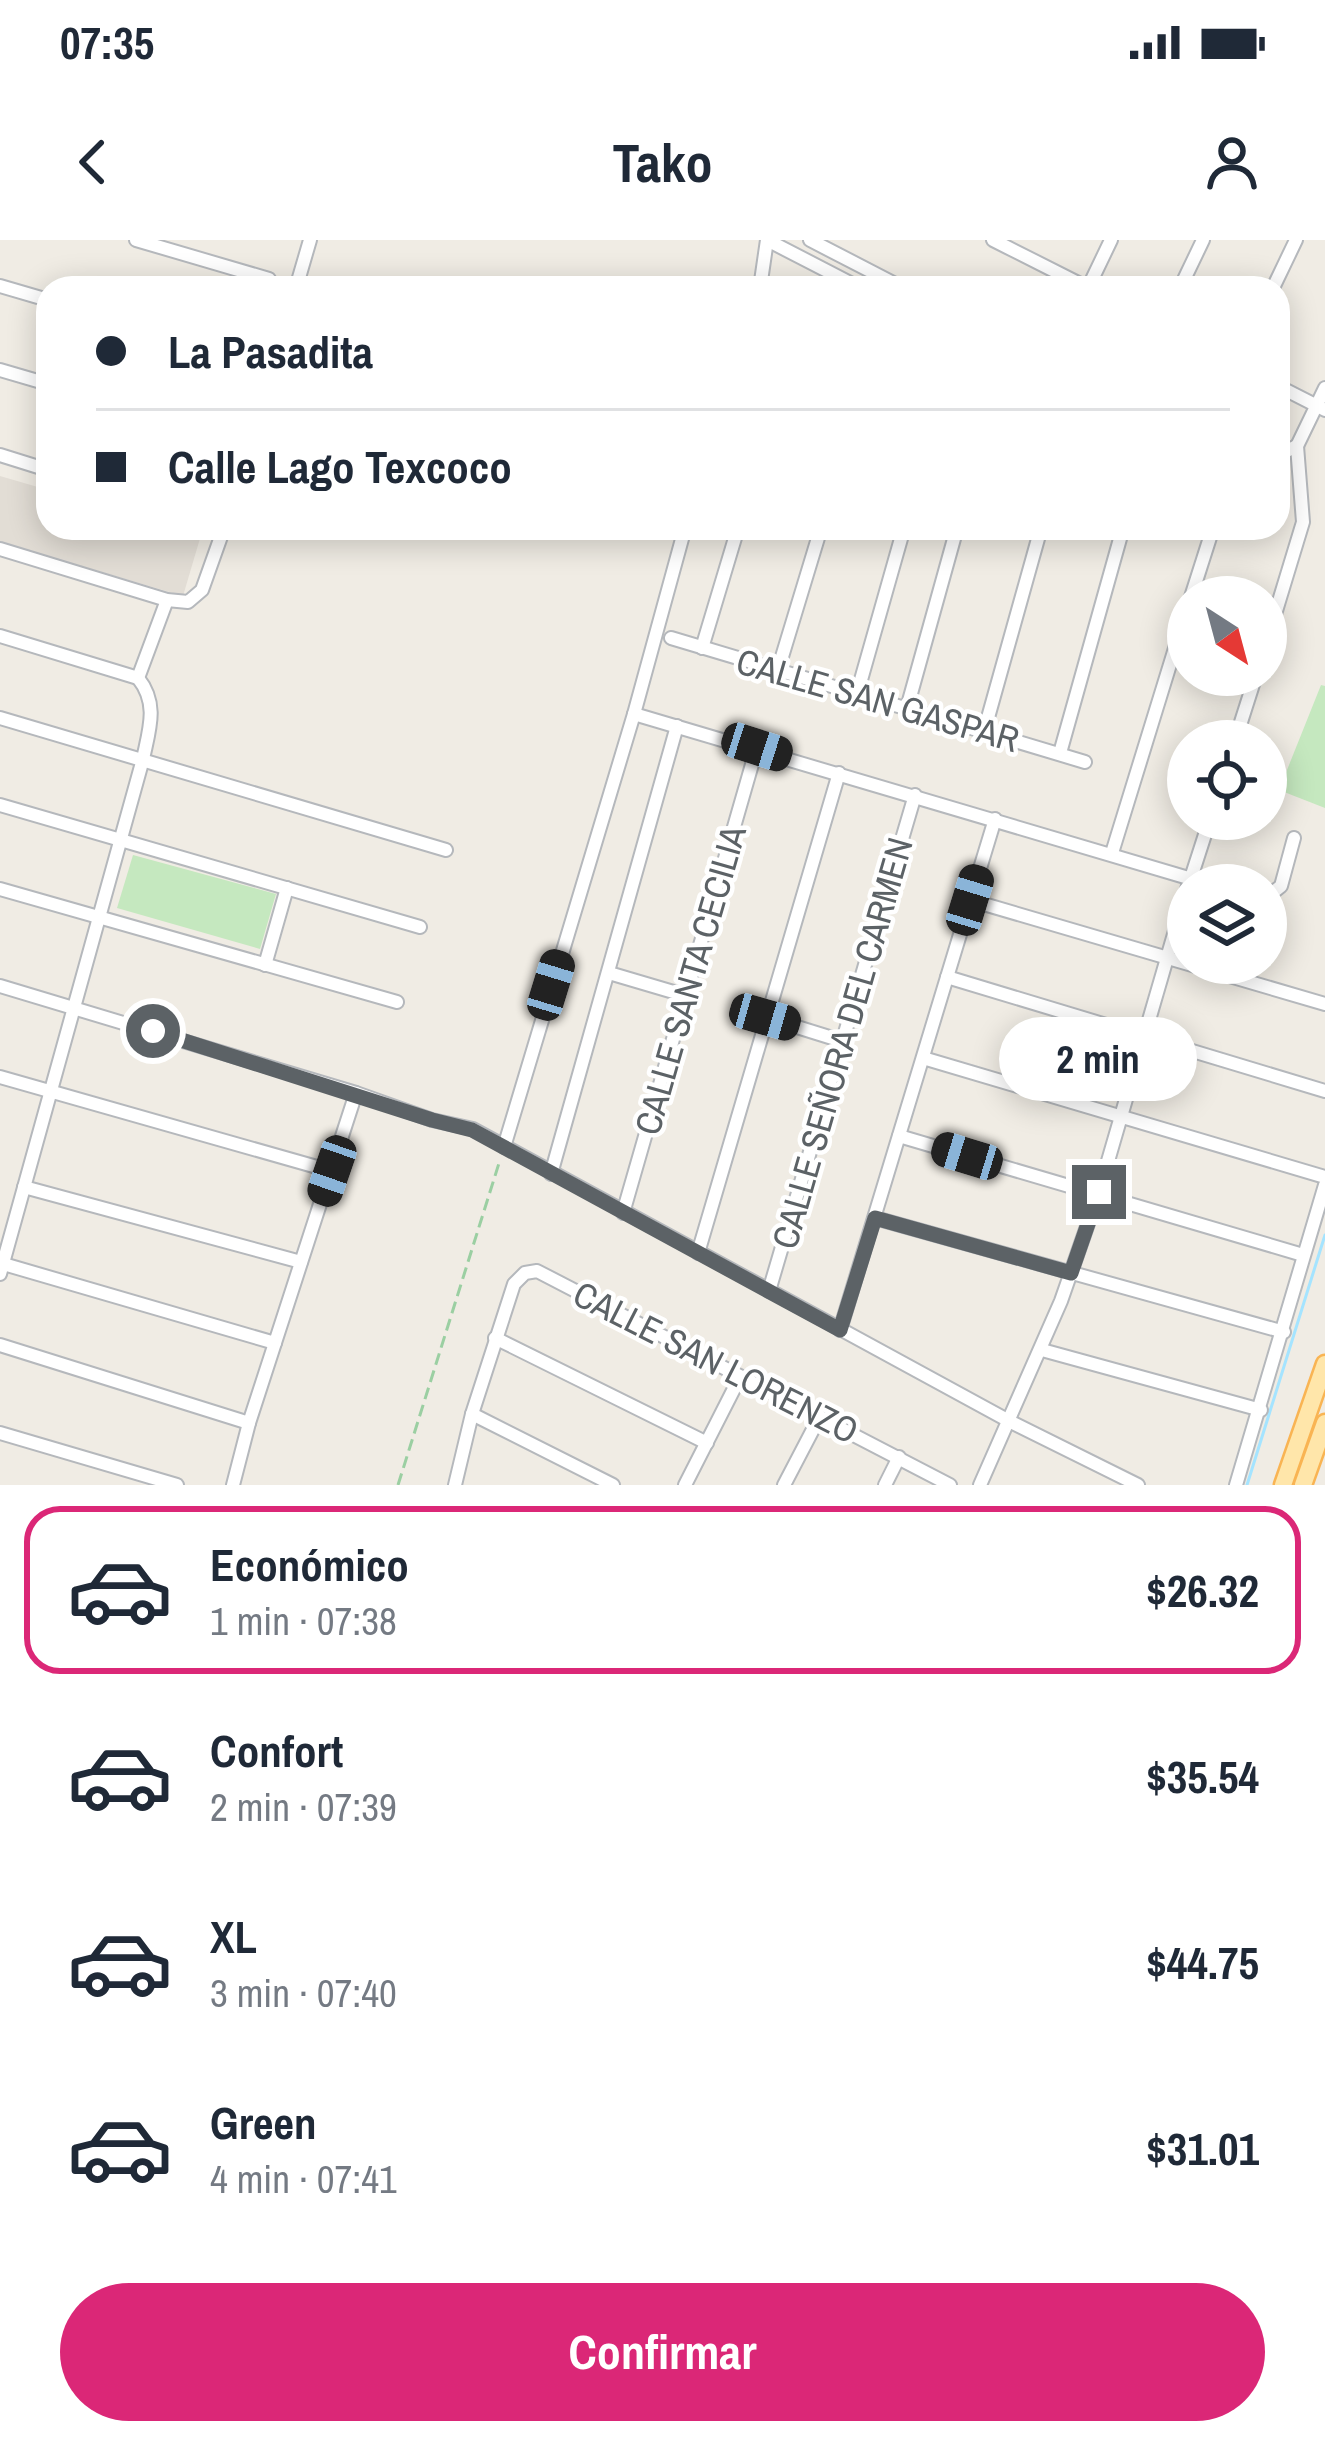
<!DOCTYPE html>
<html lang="es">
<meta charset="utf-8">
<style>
body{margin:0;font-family:"Archivo Narrow",sans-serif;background:#f2f2f3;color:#1f2937;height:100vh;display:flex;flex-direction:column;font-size:45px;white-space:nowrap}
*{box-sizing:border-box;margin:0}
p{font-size:39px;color:#747a83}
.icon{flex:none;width:66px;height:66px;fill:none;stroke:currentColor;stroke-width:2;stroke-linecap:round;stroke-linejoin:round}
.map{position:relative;height:1245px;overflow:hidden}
.panel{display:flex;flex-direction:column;background:#fff;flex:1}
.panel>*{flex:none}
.guide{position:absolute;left:36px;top:36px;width:1254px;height:264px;border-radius:36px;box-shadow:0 6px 30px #0003;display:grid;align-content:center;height:264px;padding:0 60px;background:#fff}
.needle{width:78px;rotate:144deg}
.controls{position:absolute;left:1167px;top:336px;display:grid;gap:24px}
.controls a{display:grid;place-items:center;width:120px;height:120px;border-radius:50%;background:#fff;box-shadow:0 6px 30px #0003;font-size:60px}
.end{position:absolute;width:54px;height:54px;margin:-27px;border:15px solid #5c6266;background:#fff;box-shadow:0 0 0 6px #fff}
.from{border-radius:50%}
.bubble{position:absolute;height:84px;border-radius:42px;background:#fff;box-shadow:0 6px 30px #0003;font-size:39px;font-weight:700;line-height:84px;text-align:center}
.car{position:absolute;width:36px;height:72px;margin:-36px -18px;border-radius:15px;box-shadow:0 0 9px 3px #0007;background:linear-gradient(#222 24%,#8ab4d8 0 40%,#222 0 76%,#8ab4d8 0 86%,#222 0)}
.guide b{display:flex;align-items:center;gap:42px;height:114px;font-size:45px}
.guide b+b{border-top:3px solid #e0e1e3}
.guide i{width:30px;height:30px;background:#1f2937}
ul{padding:21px 0 0;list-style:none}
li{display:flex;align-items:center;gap:36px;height:168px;margin:0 24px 18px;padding:0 36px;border:6px solid transparent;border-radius:36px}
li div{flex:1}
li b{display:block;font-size:45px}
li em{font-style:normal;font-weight:700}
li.on{border-color:#db2777}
li>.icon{width:108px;height:108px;stroke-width:1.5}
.cta{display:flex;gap:24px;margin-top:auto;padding:24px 60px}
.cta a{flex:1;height:138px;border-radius:72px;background:#db2777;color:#fff;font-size:48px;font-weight:700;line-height:138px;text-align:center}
.status{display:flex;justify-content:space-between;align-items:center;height:84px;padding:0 60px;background:#fff;direction:ltr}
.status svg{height:33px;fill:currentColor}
header{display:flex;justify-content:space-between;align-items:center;height:156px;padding:0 60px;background:#fff;font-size:54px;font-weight:700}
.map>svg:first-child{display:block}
</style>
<div class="status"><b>07:35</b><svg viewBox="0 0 49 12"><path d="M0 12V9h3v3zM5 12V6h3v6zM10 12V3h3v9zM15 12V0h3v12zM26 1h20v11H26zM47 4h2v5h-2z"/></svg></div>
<header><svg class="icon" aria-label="back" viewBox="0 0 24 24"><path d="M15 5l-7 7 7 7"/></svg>Tako<svg class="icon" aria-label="person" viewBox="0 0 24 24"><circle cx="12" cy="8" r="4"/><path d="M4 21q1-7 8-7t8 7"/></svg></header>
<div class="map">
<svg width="1325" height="1245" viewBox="0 0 1325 1245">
<rect width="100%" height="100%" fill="#f0ece4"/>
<path fill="#e2ddd5" d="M0,236L48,250V288H178L201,295L183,356L0,302Z"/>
<g fill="#c5e8bf">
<path d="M1321,445L1325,446V568L1279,550Z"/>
<path d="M133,615L276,654L260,709L117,668Z"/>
</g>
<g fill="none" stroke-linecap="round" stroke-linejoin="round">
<path stroke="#a5e4ff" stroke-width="3" d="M1247,1245L1325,995"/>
<defs>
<g id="minor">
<path d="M136,0L269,39"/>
<path d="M767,0L860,48"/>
<path d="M810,0L903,48"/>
<path d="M993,0L1088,48L1111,0"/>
<path d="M0,46L48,60"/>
<path d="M296,48L310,0"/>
<path d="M760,48L767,0"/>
<path d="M1180,48L1203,0"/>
<path d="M1273,48L1296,0"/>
<path d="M0,130L48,144"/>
<path d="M1278,146L1325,170"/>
<path d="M1297,206L1325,148"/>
<path d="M0,215L48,230"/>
<path d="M1278,215L1297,206"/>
<path d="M0,309L167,360L188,362L202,350L224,288"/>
<path d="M1191,357L1213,288"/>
<path d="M0,396L138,438"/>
<path d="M671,398L1085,522"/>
<path d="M1266,404L1303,282L1297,206"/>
<path d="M702,408L738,288"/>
<path d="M778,430L821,288"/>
<path d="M138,438L167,360"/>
<path d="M857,454L904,288"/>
<path d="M907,468L957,288"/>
<path d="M634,474L1212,645"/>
<path d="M0,478L446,610"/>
<path d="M984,492L1041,288"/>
<path d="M1235,501L1256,435"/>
<path d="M1060,513L1123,288"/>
<path d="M0,565L420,687"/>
<path d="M1112,613L1188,366"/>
<path d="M1190,641L1210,579"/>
<path d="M0,649L397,762"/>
<path d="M1266,658L1281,646L1294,598"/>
<path d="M970,660L1325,764"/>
<path d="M265,725L287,648"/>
<path d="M609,733L687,756"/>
<path d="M947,737L1325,851"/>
<path d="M0,746L356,853L432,880L473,889L1011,1182L1138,1245"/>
<path d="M765,777L842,801"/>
<path d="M923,818L1325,937"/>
<path d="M0,837L331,931"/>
<path d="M899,896L1303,1015"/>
<path d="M504,907L634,474L685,288"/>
<path d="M551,934L677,486"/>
<path d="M24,947L301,1022"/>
<path d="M623,973L757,507"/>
<path d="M875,978L1284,1092"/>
<path d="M698,1013L839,533"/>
<path d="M0,1023L275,1103"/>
<path d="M0,1034L143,519C149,490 159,464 138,438"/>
<path d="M769,1051L915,555"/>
<path d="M840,1090L995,579"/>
<path d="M495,1098L707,1203"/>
<path d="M0,1105L249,1183"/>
<path d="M1042,1110L1261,1170"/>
<path d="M472,1174L613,1245"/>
<path d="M0,1193L177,1245"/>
<path d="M233,1245L249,1183L356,853"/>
<path d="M455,1245L472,1174L514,1044L525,1033L537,1031L950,1245"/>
<path d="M685,1245L740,1137"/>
<path d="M784,1245L820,1176"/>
<path d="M885,1245L899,1217"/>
<path d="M980,1245L1061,1061L1099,952L1188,646"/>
<path d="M1236,1245L1325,945"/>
</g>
<g id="major">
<path d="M1283,1245L1325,1124"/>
<path d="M1303,1245L1325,1183"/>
</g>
</defs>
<use href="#minor" stroke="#b5b8bc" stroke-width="16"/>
<use href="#major" stroke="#f9b453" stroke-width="21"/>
<path stroke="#9bcfa2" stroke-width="3" stroke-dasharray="12 6" stroke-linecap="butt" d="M398,1245L500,920"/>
<use href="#minor" stroke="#fff" stroke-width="12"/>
<use href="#major" stroke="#ffe6aa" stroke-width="16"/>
</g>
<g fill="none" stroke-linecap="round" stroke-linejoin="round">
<path stroke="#5c6266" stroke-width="15" d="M153,791L432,880L472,890L840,1090L875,978L1071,1033L1099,952"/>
</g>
<g text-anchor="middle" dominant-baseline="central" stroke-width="9" stroke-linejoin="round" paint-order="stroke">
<g font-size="36" fill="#5c6266" stroke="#fff">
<text transform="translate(878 460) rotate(16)">CALLE SAN GASPAR</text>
<text transform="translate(690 740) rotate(-74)">CALLE SANTA CECILIA</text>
<text transform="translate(842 803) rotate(-74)">CALLE SEÑORA DEL CARMEN</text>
<text transform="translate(716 1122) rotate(27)">CALLE SAN LORENZO</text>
</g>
</g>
</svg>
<div class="controls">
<a><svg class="needle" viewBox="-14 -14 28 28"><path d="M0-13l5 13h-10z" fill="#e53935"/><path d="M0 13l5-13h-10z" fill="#747a83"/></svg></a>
<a><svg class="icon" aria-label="locate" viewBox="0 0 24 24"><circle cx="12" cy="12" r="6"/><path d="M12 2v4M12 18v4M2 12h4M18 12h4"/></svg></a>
<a><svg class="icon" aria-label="layers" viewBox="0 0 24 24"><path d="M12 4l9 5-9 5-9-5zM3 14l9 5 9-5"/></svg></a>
</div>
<i class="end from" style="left:153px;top:791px"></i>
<i class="end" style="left:1099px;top:952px"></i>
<div class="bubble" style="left:999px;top:777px;width:198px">2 min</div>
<i class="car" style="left:757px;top:507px;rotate:108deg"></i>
<i class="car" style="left:970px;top:660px;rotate:17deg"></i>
<i class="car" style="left:551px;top:745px;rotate:17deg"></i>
<i class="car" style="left:765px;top:777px;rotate:106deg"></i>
<i class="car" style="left:967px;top:916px;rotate:287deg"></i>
<i class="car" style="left:332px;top:931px;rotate:199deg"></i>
<div class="guide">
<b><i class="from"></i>La Pasadita</b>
<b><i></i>Calle Lago Texcoco</b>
</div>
</div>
<section class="panel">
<ul>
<li class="on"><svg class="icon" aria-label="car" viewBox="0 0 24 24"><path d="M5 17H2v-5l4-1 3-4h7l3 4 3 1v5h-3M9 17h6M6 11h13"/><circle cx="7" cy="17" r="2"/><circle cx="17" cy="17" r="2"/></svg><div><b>Económico</b><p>1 min · 07:38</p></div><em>$26.32</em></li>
<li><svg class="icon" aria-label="car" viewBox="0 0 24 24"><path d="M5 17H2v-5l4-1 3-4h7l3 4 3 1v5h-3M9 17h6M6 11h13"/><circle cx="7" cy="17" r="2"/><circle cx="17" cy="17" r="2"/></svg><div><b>Confort</b><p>2 min · 07:39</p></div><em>$35.54</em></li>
<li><svg class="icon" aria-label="car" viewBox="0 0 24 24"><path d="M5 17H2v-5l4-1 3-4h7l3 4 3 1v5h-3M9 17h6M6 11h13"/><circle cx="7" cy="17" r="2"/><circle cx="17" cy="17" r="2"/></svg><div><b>XL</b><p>3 min · 07:40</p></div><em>$44.75</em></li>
<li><svg class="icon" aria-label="car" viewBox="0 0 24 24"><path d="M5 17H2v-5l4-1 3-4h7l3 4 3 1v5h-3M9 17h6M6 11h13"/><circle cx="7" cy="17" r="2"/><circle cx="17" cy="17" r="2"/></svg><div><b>Green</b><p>4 min · 07:41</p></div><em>$31.01</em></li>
</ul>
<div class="cta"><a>Confirmar</a></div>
</section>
